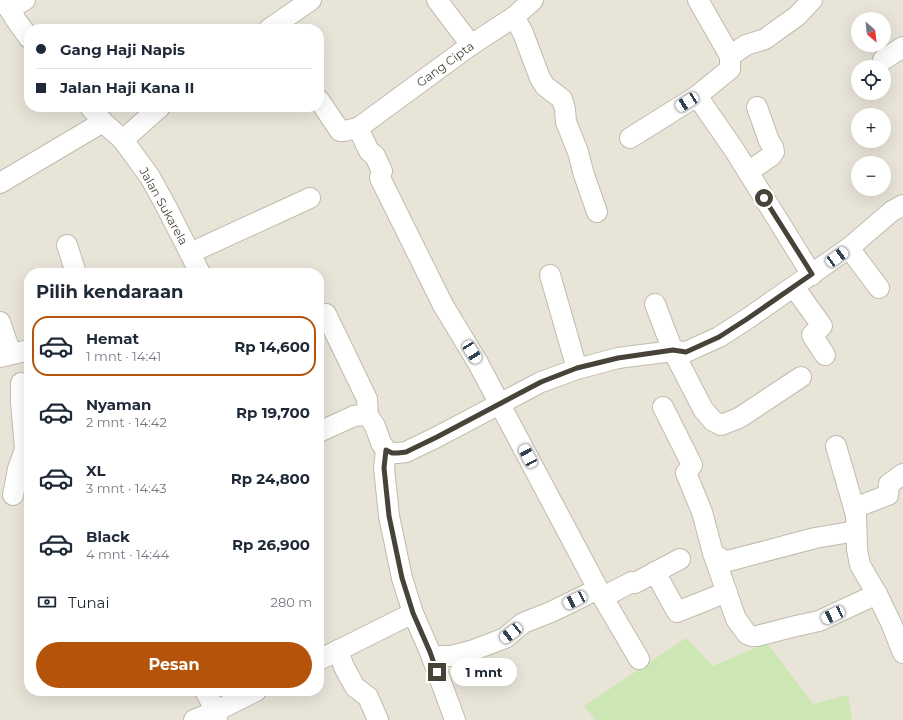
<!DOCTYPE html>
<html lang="id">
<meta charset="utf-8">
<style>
body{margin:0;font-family:Montserrat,sans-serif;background:#f2f2f3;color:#1f2937;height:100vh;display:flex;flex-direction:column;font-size:15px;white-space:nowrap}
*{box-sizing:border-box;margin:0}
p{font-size:13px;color:#747a83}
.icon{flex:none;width:22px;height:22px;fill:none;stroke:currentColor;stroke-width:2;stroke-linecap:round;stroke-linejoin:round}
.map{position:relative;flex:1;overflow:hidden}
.sheet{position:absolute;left:24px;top:268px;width:300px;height:428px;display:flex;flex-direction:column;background:#fff;border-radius:16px;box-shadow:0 4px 16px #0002}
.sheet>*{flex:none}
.guide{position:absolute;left:24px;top:24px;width:300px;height:88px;border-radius:16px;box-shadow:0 4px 16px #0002;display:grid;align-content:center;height:88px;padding:0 12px;background:#fff}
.needle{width:26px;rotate:152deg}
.buttons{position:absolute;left:851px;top:12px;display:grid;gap:8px}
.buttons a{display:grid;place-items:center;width:40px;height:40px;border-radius:50%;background:#fff;box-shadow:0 4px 16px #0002;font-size:20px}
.end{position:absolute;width:18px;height:18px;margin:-9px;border:5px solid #484338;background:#fff;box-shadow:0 0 0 2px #fff}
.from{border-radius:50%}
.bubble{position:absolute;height:28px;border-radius:14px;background:#fff;box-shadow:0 4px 16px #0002;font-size:13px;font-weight:700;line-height:28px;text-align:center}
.car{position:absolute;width:12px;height:24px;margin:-12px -6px;border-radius:5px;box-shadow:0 0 3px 1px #0007;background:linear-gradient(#fff 24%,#345 0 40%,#fff 0 76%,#345 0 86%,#fff 0)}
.guide b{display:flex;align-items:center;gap:14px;height:38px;font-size:15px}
.guide b+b{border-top:1px solid #e0e1e3}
.guide i{width:10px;height:10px;background:#1f2937}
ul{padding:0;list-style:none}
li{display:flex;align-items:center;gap:12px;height:60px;margin:0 8px 6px;padding:0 4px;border:2px solid transparent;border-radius:16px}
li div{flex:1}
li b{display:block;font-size:15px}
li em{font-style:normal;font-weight:700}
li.selected{border-color:#b45309}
li>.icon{width:36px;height:36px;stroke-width:1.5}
h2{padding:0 12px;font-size:18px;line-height:48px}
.pay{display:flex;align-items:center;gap:10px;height:44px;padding:0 12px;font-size:15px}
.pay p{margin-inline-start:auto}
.button{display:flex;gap:8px;margin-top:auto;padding:8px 12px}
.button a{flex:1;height:46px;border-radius:24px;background:#b45309;color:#fff;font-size:16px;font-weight:700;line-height:46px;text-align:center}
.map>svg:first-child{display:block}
</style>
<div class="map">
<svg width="903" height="720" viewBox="0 0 903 720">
<rect width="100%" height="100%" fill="#f4f2ea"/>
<path fill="#e8e4d8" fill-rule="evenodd" d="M0,0H903V720H0ZM858,19H884V45H858ZM29,29H319V107H29ZM858,67H884V93H858ZM858,115H884V141H858ZM858,163H884V189H858ZM29,273H319V691H29Z"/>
<path fill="#cce7b4" d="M686,638L713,666L767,643L813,704L848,695L852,720H596L584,706Z"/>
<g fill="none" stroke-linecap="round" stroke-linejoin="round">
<defs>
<g id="street">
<path d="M4,0L16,20L29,38"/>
<path d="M437,0L471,45"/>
<path d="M698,0L730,56"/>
<path d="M9,9L25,0"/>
<path d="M514,17L523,33L540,78L545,86L562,99L565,109L566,122L578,152L584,175L597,212"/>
<path d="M269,29L311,0"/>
<path d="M883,60L903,47"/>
<path d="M697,96L735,151L812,275"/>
<path d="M319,100L340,131H344L358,128L471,45L514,17L533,0"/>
<path d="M90,107L103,122L123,140L150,177L167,208L200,273"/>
<path d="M358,128L369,151L375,156L382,171L380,178L443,305L478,363L598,589L639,659"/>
<path d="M630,138L697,96L730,69V56L746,45L765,39L797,16L812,0"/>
<path d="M123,140L160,107"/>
<path d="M748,172L771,156L774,152L773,147L769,141L757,107"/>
<path d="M0,183L103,122"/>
<path d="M67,245L76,273"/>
<path d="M849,248L879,288"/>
<path d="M190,253L310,198"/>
<path d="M550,275L577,369"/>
<path d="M794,287L822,326L812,335L825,355"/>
<path d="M655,304L673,351L703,409L713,421L721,425L739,418L801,377"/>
<path d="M326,314L367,399L368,416"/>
<path d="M0,322L11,354"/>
<path d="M0,357L29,350"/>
<path d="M663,407L692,465L686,473L702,512L713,553L721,559L728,561L815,538L856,531"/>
<path d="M319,432L354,416L361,415L368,416L371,420L375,426L381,443L386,450L392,453H398L406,452L437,437L541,382L577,369L618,358L673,351L686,352L719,337L747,319L849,248L892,211L903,205"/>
<path d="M836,446L856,515L857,549L860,565L877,594L891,623L903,653"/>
<path d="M386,450L384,468L389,516L402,578L413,613L430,652L455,720"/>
<path d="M13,495L18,469L25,449L21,403V383"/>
<path d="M854,508L888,495L889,484L903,474"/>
<path d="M713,553L736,619L747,634L752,636H757L796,626L819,621L877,594"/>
<path d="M655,572L677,612L727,592"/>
<path d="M603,597L632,582L635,583L680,559"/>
<path d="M338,650L344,667L355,687L368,697L378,720"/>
<path d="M433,659L442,656H451L471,651L505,638L523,623L551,612L598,589"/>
<path d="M319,660L413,613"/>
<path d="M205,691L216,711L217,720"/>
<path d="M194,720L216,711L256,691"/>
</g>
</defs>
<use href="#street" stroke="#c0bbac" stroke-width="22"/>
<use href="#street" stroke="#fff" stroke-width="20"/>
</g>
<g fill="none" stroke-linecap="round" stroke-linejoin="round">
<path stroke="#484338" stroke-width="5" d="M437,672L430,652L413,613L402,578L389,516L384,468L386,450L392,453H398L406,452L437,437L541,382L577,368L618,358L673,350L686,352L719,337L747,319L812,274L764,198"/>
</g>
<g text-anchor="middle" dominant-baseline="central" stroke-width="3" stroke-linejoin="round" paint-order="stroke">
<g font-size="12" fill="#484338" stroke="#fff">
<text transform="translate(445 64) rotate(-36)">Gang Cipta</text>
<text transform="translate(164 206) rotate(61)">Jalan Sukarela</text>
</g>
</g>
</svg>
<div class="buttons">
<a><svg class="needle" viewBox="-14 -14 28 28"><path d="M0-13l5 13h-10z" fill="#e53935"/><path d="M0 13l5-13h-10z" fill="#747a83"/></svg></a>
<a><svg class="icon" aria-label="locate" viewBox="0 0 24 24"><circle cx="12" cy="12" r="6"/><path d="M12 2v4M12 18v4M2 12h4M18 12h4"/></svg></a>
<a>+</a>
<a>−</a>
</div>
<i class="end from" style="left:764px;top:198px"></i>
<i class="end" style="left:437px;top:672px"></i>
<div class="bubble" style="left:451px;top:658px;width:66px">1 mnt</div>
<i class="car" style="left:687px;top:102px;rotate:238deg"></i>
<i class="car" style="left:837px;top:257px;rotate:54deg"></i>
<i class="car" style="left:472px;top:352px;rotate:148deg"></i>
<i class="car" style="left:528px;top:456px;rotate:332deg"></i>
<i class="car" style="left:575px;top:600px;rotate:243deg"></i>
<i class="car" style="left:833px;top:615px;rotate:245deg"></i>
<i class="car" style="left:511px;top:633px;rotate:232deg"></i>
<div class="guide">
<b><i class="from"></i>Gang Haji Napis</b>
<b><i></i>Jalan Haji Kana II</b>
</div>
<section class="sheet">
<h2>Pilih kendaraan</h2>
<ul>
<li class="selected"><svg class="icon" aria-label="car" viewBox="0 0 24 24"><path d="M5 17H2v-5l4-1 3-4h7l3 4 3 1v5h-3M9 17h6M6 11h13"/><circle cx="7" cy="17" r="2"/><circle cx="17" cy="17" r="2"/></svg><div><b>Hemat</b><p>1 mnt · 14:41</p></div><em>Rp 14,600</em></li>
<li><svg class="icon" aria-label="car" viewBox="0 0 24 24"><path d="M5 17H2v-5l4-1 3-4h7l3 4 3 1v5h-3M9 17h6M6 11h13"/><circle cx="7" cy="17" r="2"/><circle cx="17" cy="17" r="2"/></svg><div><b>Nyaman</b><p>2 mnt · 14:42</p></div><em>Rp 19,700</em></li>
<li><svg class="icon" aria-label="car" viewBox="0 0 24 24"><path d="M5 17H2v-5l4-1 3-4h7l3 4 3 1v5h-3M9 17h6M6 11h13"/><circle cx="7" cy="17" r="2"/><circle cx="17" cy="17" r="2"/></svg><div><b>XL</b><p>3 mnt · 14:43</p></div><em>Rp 24,800</em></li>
<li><svg class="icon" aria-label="car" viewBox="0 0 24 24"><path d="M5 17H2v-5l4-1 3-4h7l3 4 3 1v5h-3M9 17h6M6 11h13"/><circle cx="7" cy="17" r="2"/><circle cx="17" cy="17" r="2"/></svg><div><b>Black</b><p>4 mnt · 14:44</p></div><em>Rp 26,900</em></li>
</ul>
<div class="pay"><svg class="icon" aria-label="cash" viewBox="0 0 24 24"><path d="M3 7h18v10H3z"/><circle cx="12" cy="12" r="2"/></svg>Tunai<p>280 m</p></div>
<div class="button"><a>Pesan</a></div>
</section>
</div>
